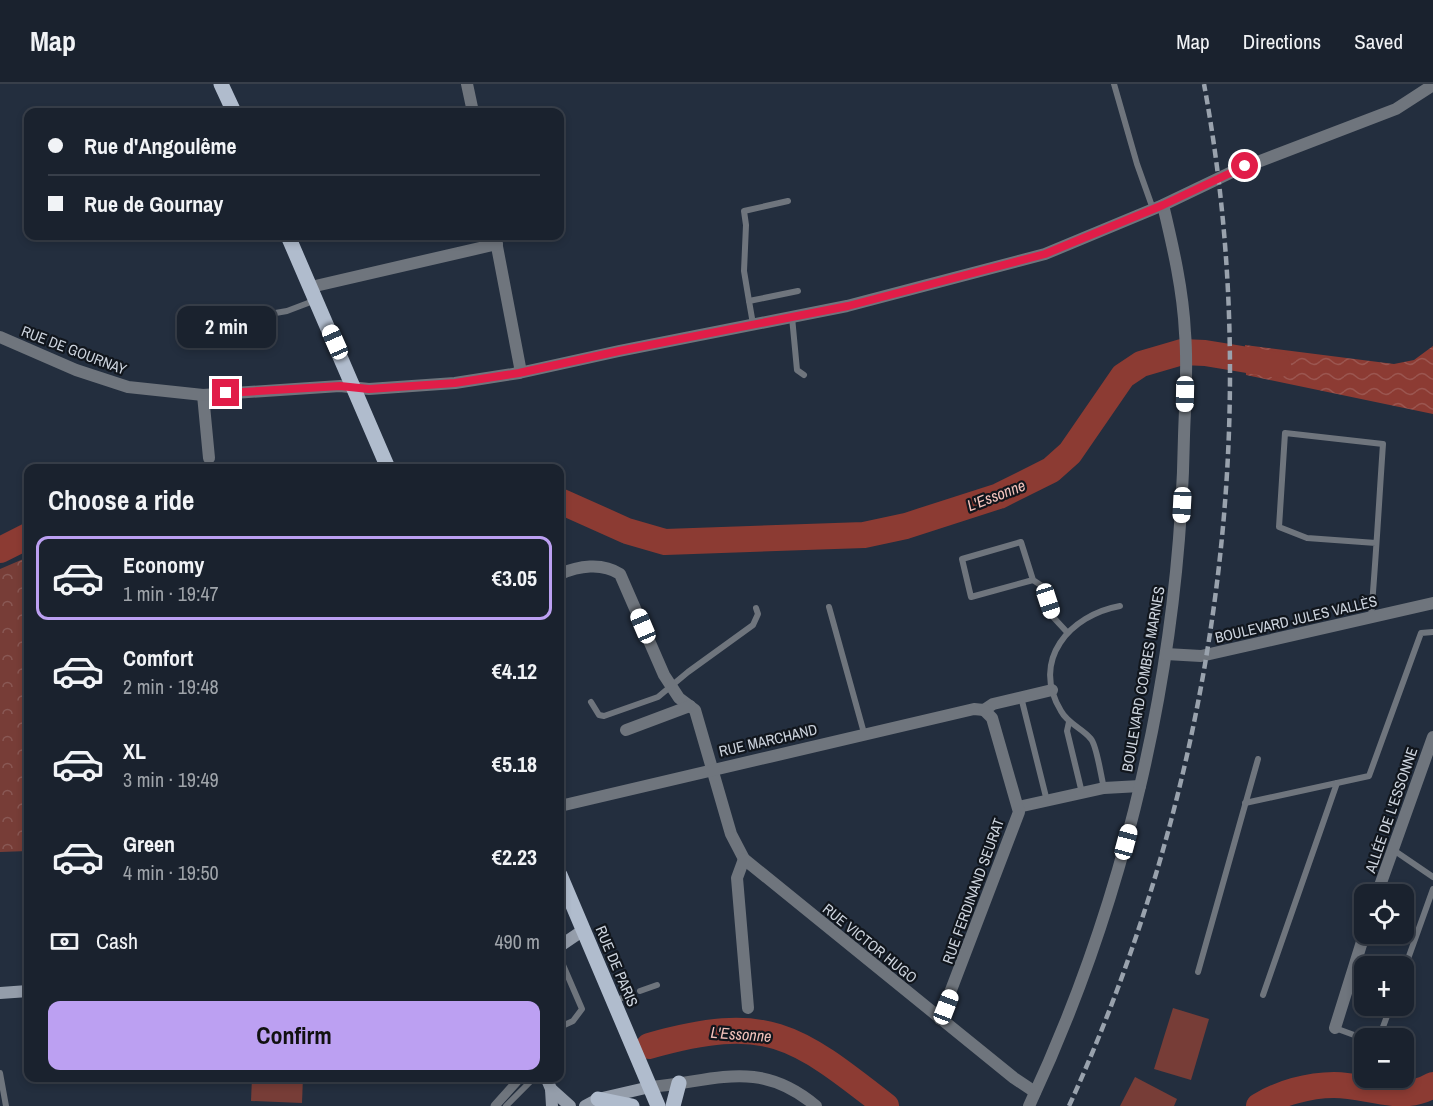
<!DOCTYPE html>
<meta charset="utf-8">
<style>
body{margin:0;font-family:"Archivo Narrow",sans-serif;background:#272f3a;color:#f1f3f6;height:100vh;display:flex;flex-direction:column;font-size:22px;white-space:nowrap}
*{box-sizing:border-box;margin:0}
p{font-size:20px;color:#9fa4aa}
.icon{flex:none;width:33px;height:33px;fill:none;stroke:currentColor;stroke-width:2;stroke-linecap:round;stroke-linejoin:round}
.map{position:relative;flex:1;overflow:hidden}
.panel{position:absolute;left:24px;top:380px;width:540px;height:618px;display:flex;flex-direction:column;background:#1a222e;border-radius:12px;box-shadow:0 3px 9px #0003,0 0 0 2px #383f4a}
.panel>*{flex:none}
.guide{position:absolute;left:24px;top:24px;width:540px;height:132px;border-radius:12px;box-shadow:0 3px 9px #0003,0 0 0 2px #383f4a;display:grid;align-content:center;height:132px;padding:0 24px;background:#1a222e}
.fabs{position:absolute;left:1354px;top:800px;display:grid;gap:12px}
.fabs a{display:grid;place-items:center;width:60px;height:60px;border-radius:12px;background:#1a222e;box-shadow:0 3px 9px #0003,0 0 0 2px #383f4a;font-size:30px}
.end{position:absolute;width:27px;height:27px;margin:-14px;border:8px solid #e11d48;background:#fff;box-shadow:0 0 0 3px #fff}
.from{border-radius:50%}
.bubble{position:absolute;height:42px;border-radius:12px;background:#1a222e;box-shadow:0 3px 9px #0003,0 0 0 2px #383f4a;font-size:20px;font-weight:700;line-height:42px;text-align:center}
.car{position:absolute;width:18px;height:36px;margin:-18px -9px;border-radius:8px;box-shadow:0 0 4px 2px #0007;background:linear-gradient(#fff 24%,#345 0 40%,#fff 0 76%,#345 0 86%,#fff 0)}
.guide b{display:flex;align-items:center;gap:21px;height:57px;font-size:22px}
.guide b+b{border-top:2px solid #383f4a}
.guide i{width:15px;height:15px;background:#f1f3f6}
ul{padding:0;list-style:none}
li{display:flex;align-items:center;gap:18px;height:84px;margin:0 12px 9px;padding:0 12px;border:3px solid transparent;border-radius:12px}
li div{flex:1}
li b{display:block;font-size:22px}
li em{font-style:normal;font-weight:700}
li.on{border-color:#bca0f2}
li>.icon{width:54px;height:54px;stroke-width:1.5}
h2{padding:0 24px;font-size:27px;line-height:72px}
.pay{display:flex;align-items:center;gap:15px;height:66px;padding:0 24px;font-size:22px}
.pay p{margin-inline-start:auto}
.button{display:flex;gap:12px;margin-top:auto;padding:12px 24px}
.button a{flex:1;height:69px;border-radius:12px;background:#bca0f2;color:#111;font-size:24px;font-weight:700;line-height:69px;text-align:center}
header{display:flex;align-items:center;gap:36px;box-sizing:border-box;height:84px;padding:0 30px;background:#1a222e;border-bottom:2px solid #383f4a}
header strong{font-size:28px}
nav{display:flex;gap:33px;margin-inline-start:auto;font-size:21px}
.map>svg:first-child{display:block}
</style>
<header>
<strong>Map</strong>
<nav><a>Map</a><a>Directions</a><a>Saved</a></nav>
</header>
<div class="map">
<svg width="1433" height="1022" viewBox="0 0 1433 1022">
<defs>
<pattern id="forest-crowns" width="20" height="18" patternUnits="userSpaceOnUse" patternTransform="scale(1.5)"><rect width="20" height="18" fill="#773d37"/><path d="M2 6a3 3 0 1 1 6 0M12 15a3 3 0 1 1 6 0" fill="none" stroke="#895854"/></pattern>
<pattern id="water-waves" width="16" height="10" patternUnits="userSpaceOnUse" patternTransform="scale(1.5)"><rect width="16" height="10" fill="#8c3b33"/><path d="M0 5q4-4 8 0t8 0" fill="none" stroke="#9b5650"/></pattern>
</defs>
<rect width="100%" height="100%" fill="#232e3e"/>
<path fill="url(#forest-crowns)" d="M28,473V767L0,768V485Z"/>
<g fill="#773d37">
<path d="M1173,924L1209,935L1191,996L1154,985Z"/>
<path d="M252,993H303L302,1019L251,1017Z"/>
<path d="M1135,993L1177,1015L1174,1022H1120Z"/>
</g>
<path fill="url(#water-waves)" d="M1245,261L1394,280L1414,276L1433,262V330L1246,291Z"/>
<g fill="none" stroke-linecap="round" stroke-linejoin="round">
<g stroke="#8c3b33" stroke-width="26">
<path d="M560,417L627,447L665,458L864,451L906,442L999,412L1051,386L1070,369L1123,292L1141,280L1182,268L1205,269L1278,281"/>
<path d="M0,466L28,452"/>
<path d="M649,962C767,929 794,950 886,1022"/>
<path d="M1259,1022C1280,1009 1309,1001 1334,1001C1369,1001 1401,1020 1433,1001"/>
</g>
<g stroke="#6f757d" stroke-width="6">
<path d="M1114,0L1137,80L1153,125"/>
<path d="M749,217L744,187L746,141L744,127L788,117"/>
<path d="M258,232L287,227L316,216"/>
<path d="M792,233L797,286L804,291"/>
<path d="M753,240L749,217L798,207"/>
<path d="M1033,496L971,513L962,475L1021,458L1033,496L1042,502L1053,533L1066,547"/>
<path d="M829,523L864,649"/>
<path d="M1371,533C1376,475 1379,417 1383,360L1285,349L1279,443L1307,454L1376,459"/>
<path d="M1021,613L1047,717"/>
<path d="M591,618L599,631L604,632L658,613L688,588L753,541L758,530L756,524"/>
<path d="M1069,638L1067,647L1082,709"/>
<path d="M1104,704C1101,693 1097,662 1091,655C1082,644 1068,640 1061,627C1030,576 1070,531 1120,522"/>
<path d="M1245,719L1369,692L1421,549L1433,548"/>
<path d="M1392,765L1433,793"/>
<path d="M560,874L582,925L573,937L560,943"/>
<path d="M1404,886L1433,805"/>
<path d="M1198,888L1258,675"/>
<path d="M640,907L657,901"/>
<path d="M1263,911L1337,699"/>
<path d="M614,917L627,912"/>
<path d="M1335,944L1365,955"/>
<path d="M1379,954L1391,921"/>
<path d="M0,989L6,1022"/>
<path d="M506,1022L535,993"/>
</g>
<path stroke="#6f757d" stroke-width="9" d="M495,1022L521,993"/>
<g stroke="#6f757d" stroke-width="12">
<path d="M467,0L473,28"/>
<path d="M495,152L520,283L519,289"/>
<path d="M311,203L497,160"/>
<path d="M203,311L209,374"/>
<path d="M560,490C578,482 602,478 620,490L664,591L679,614L695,626L731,750L744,775L1014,994L1035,1008"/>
<path d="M984,626L993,620L1052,606"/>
<path d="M626,646L690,622"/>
<path d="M560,722L974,625L984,626"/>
<path d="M1018,723L1104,704L1140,702"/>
<path d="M744,775L737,794L748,924"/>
<path d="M1377,810L1433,653"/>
<path d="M940,935L1019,728L992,634L984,626"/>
<path d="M1335,944L1365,848"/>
<path d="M1029,1022C1127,813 1180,582 1184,352C1185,318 1188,283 1185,249C1183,206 1173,163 1163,121"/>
</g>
<g stroke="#6f757d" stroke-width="12">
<path d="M0,253L76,286L128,303L203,311L340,302L369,305L455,299L519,289L619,267L847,222L1045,170L1163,121L1234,87L1396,25L1433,1"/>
<path d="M1166,570L1201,572L1433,519"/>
<path d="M650,1003C714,998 758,973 816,1022"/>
</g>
<g stroke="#949daa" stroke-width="12">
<path d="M560,862L582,847"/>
<path d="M0,909L28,907"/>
<path d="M546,993L551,1005L552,1022"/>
<path d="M551,1005L570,1022"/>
<path d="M585,1022L598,1015L650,1003"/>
</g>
<g stroke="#b0bccd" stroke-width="15">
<path d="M221,0L234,28"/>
<path d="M288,152L388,384"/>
<path d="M560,791L658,1022"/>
<path d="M598,1015L632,1022"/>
<path d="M673,1022L679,999"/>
</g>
<path stroke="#99a2ad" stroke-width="4.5" stroke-dasharray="9 4.5" stroke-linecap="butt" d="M1069,1022C1213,707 1267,341 1204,0"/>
</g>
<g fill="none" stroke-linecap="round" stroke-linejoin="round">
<path stroke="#e11d48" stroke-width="8" d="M226,309L340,302L369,305L455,299L519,289L619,267L848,222L1045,170L1163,121L1245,82"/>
</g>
<g text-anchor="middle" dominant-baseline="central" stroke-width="4.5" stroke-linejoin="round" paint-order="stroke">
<g font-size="15" fill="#ccd3dd" stroke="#11161d">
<text transform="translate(74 266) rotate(21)">RUE DE GOURNAY</text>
<text transform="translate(1296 535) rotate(-13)">BOULEVARD JULES VALLÈS</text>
<text transform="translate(1143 595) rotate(-80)">BOULEVARD COMBES MARNES</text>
<text transform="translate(768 656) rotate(-13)">RUE MARCHAND</text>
<text transform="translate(1391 726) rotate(-71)">ALLÉE DE L'ESSONNE</text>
<text transform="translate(973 807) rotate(-70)">RUE FERDINAND SEURAT</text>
<text transform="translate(870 859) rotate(39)">RUE VICTOR HUGO</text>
<text transform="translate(617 882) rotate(67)">RUE DE PARIS</text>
</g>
<g font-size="16" font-style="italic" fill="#f4c3bc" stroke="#11161d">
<text transform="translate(996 411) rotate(-21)">L'Essonne</text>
<text transform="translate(741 950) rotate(4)">L'Essonne</text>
</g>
</g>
</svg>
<div class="fabs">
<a><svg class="icon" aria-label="locate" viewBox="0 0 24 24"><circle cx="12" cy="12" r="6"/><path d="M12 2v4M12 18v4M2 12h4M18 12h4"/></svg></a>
<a>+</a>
<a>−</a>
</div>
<i class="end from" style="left:1245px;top:82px"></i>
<i class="end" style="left:226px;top:309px"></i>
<div class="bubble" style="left:177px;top:222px;width:99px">2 min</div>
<i class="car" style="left:335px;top:258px;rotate:336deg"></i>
<i class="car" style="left:1185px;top:310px;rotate:181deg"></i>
<i class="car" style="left:1182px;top:421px;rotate:183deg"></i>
<i class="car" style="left:1048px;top:517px;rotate:162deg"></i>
<i class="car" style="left:643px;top:542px;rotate:337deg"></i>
<i class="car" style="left:1126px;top:758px;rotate:15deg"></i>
<i class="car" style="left:946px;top:923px;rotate:21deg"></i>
<div class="guide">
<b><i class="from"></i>Rue d'Angoulême</b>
<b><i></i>Rue de Gournay</b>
</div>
<section class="panel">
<h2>Choose a ride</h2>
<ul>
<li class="on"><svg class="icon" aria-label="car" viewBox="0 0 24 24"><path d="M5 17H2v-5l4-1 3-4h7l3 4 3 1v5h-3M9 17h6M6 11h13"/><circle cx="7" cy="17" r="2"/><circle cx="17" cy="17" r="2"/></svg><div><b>Economy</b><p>1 min · 19:47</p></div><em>€3.05</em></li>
<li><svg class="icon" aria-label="car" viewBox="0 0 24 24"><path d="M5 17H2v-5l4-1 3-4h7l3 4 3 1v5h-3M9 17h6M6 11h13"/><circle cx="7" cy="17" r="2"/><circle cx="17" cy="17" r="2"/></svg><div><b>Comfort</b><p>2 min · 19:48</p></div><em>€4.12</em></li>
<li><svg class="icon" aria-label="car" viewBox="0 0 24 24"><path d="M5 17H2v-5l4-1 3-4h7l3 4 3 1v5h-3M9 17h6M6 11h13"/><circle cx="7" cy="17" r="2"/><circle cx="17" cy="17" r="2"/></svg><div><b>XL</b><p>3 min · 19:49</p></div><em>€5.18</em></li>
<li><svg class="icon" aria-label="car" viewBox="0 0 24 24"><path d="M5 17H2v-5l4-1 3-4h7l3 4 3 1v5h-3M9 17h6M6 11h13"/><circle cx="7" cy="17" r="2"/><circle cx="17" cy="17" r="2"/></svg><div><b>Green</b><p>4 min · 19:50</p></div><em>€2.23</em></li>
</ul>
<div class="pay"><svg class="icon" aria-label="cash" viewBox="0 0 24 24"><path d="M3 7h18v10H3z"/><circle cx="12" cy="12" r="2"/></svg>Cash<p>490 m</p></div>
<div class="button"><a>Confirm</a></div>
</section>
</div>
